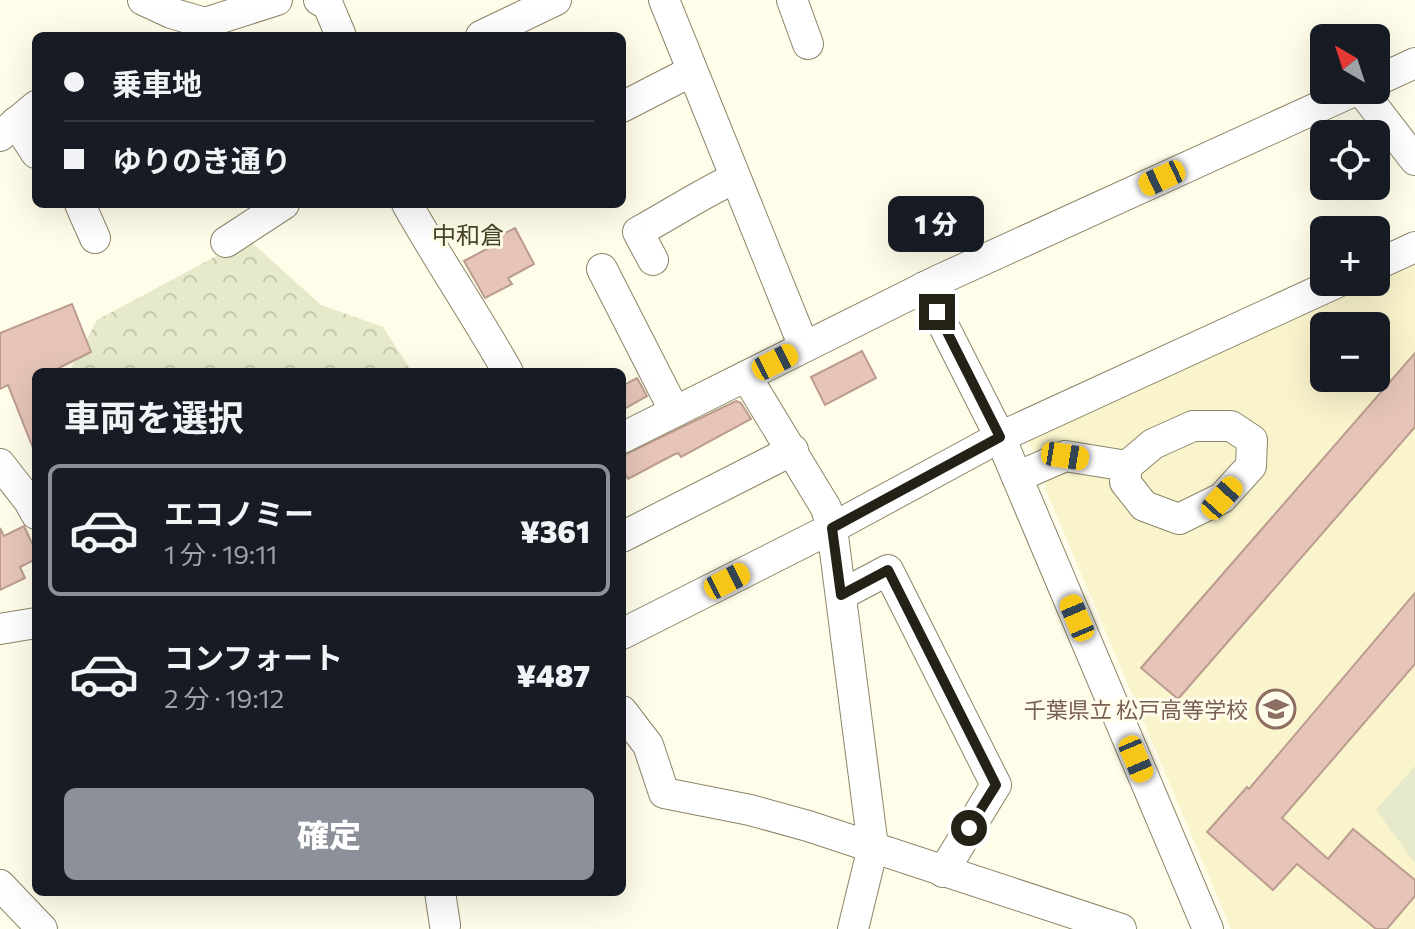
<!DOCTYPE html>
<html lang="ja">
<meta charset="utf-8">
<style>
body{margin:0;font-family:Commissioner,"Noto Sans JP",sans-serif;background:#20242c;color:#f1f3f6;height:100vh;display:flex;flex-direction:column;font-size:30px;white-space:nowrap}
*{box-sizing:border-box;margin:0}
p{font-size:26px;color:#9ea1a6}
.icon{flex:none;width:44px;height:44px;fill:none;stroke:currentColor;stroke-width:2;stroke-linecap:round;stroke-linejoin:round}
.map{position:relative;flex:1;overflow:hidden}
.details{position:absolute;left:32px;top:368px;width:594px;height:528px;display:flex;flex-direction:column;background:#171b24;border-radius:12px;box-shadow:0 8px 32px #0002}
.details>*{flex:none}
.top-card{position:absolute;left:32px;top:32px;width:594px;height:176px;border-radius:12px;box-shadow:0 8px 32px #0002;display:grid;align-content:center;height:176px;padding:0 32px;background:#171b24}
.needle{width:52px;rotate:321deg}
.buttons{position:absolute;left:1310px;top:24px;display:grid;gap:16px}
.buttons a{display:grid;place-items:center;width:80px;height:80px;border-radius:12px;background:#171b24;box-shadow:0 8px 32px #0002;font-size:40px}
.end{position:absolute;width:36px;height:36px;margin:-18px;border:10px solid #242217;background:#fff;box-shadow:0 0 0 4px #fff}
.from{border-radius:50%}
.bubble{position:absolute;height:56px;border-radius:12px;background:#171b24;box-shadow:0 8px 32px #0002;font-size:26px;font-weight:800;line-height:56px;text-align:center}
.car{position:absolute;width:24px;height:48px;margin:-24px -12px;border-radius:10px;box-shadow:0 0 6px 2px #0007;background:linear-gradient(#f5c518 24%,#345 0 40%,#f5c518 0 76%,#345 0 86%,#f5c518 0)}
.top-card b{display:flex;align-items:center;gap:28px;height:76px;font-size:30px}
.top-card b+b{border-top:2px solid #363941}
.top-card i{width:20px;height:20px;background:#f1f3f6}
ul{padding:0;list-style:none}
li{display:flex;align-items:center;gap:24px;height:132px;margin:0 16px 12px;padding:0 16px;border:4px solid transparent;border-radius:12px}
li div{flex:1}
li b{display:block;font-size:30px}
li em{font-style:normal;font-weight:800}
li.on{border-color:#8c9099}
li>.icon{width:72px;height:72px;stroke-width:1.5}
h2{padding:0 32px;font-size:36px;line-height:96px}
.cta{display:flex;gap:16px;margin-top:auto;padding:16px 32px}
.cta a{flex:1;height:92px;border-radius:12px;background:#8c9099;color:#fff;font-size:32px;font-weight:800;line-height:92px;text-align:center}
.map>svg:first-child{display:block}
</style>
<div class="map">
<svg width="1415" height="929" viewBox="0 0 1415 929">
<defs>
<pattern id="forest-crowns" width="20" height="18" patternUnits="userSpaceOnUse" patternTransform="scale(2)"><rect width="20" height="18" fill="#e6eaca"/><path d="M2 6a3 3 0 1 1 6 0M12 15a3 3 0 1 1 6 0" fill="none" stroke="#c5c8ad"/></pattern>
</defs>
<rect width="100%" height="100%" fill="#fffce9"/>
<path fill="#faf4cd" fill-rule="evenodd" d="M1415,260V929H1231L1045,488L1047,480L1027,438L1367,282H1376V278ZM1324,326H1376V378H1324Z"/>
<path fill="#e6eaca" d="M1415,766V863L1376,810Z"/>
<path fill="url(#forest-crowns)" d="M248,239L321,305L383,327L412,372H69L97,320Z"/>
<g fill="#e6c5b8" stroke="#bb9c8f" stroke-width="2">
<path d="M515,228L534,264L508,278L512,284L485,298L464,261L500,242L497,237Z"/>
<path d="M72,304L91,352L51,372H36L35,453L8,385L0,389V333Z"/>
<path d="M862,351L876,378L825,405L811,377Z"/>
<path d="M1415,353V427L1178,699L1141,668Z"/>
<path d="M637,378L647,396L622,410V386Z"/>
<path d="M736,401L741,403L751,419L681,457L678,453L673,455L628,479L622,467V456Z"/>
<path d="M24,526L36,552V559L20,567L25,578L0,590V528L4,536Z"/>
<path d="M1415,593V664L1282,818L1328,859L1353,829L1415,880V896L1387,929H1376L1297,864L1273,890L1207,832L1247,787L1249,789Z"/>
</g>
<g fill="none" stroke-linecap="round" stroke-linejoin="round">
<defs>
<g id="minor">
<path d="M143,0L171,13L205,23L277,0"/>
<path d="M319,0L328,5L341,36"/>
<path d="M664,0L804,347"/>
<path d="M792,0L808,44"/>
<path d="M481,36L556,0"/>
<path d="M1376,81L1415,63"/>
<path d="M1361,90L1415,160"/>
<path d="M622,107L692,71"/>
<path d="M16,122L36,153"/>
<path d="M0,136L36,106"/>
<path d="M80,204L95,238"/>
<path d="M407,204C439,261 476,315 508,372"/>
<path d="M226,242L284,204"/>
<path d="M653,260L638,232C671,214 701,194 735,178"/>
<path d="M1376,265L1415,247"/>
<path d="M602,269L675,412"/>
<path d="M924,287L1000,437L1208,929"/>
<path d="M746,376L826,508L832,528L873,847L853,929"/>
<path d="M622,438L939,280L1356,90"/>
<path d="M0,464L29,501L36,514"/>
<path d="M1017,477L1065,456L1127,466L1153,444L1193,426H1231L1252,440L1251,466L1222,498L1179,519L1144,506L1125,482L1127,466"/>
<path d="M622,537L793,450"/>
<path d="M841,595L888,570L996,785L943,872"/>
<path d="M0,629L36,623"/>
<path d="M622,634L832,528L1000,437L1338,282"/>
<path d="M622,711L648,745L664,793L750,810L808,826L1121,929"/>
<path d="M0,885L42,929"/>
<path d="M440,892L445,925"/>
</g>
</defs>
<use href="#minor" stroke="#8a8568" stroke-width="32"/>
<use href="#minor" stroke="#fff" stroke-width="30"/>
</g>
<g fill="none" stroke-linecap="round" stroke-linejoin="round">
<path stroke="#242217" stroke-width="10" d="M937,312L1000,437L832,528L841,595L888,570L996,785L969,828"/>
</g>
<defs>
<symbol id="school-ring" viewBox="-11 -11 22 22"><circle r="9.5" fill="#fffce9" stroke="#8d6e63" stroke-width="1.5"/><path d="M0-5L7-2L0 1L-7-2ZM-4 1L0 2.5L4 1V4Q0 6-4 4Z" fill="#8d6e63"/></symbol>
</defs>
<g fill-rule="evenodd">
<use href="#school-ring" x="1254" y="687" width="44" height="44"/>
</g>
<g text-anchor="middle" dominant-baseline="central" stroke-width="6" stroke-linejoin="round" paint-order="stroke">
<g font-size="22" fill="#785e54" stroke="#fffce9" text-anchor="end">
<text x="1248" y="709">千葉県立 松戸高等学校</text>
</g>
<g font-size="24" fill="#484429" stroke="#fffce9">
<text x="468" y="234">中和倉</text>
</g>
</g>
</svg>
<div class="buttons">
<a><svg class="needle" viewBox="-14 -14 28 28"><path d="M0-13l5 13h-10z" fill="#e53935"/><path d="M0 13l5-13h-10z" fill="#9ea1a6"/></svg></a>
<a><svg class="icon" aria-label="locate" viewBox="0 0 24 24"><circle cx="12" cy="12" r="6"/><path d="M12 2v4M12 18v4M2 12h4M18 12h4"/></svg></a>
<a>+</a>
<a>−</a>
</div>
<i class="end from" style="left:969px;top:828px"></i>
<i class="end" style="left:937px;top:312px"></i>
<div class="bubble" style="left:888px;top:196px;width:96px">1 分</div>
<i class="car" style="left:1162px;top:178px;rotate:245deg"></i>
<i class="car" style="left:775px;top:362px;rotate:63deg"></i>
<i class="car" style="left:1065px;top:456px;rotate:99deg"></i>
<i class="car" style="left:1222px;top:498px;rotate:42deg"></i>
<i class="car" style="left:727px;top:581px;rotate:63deg"></i>
<i class="car" style="left:1077px;top:618px;rotate:337deg"></i>
<i class="car" style="left:1136px;top:759px;rotate:157deg"></i>
<div class="top-card">
<b><i class="from"></i>乗車地</b>
<b><i></i>ゆりのき通り</b>
</div>
<section class="details">
<h2>車両を選択</h2>
<ul>
<li class="on"><svg class="icon" aria-label="car" viewBox="0 0 24 24"><path d="M5 17H2v-5l4-1 3-4h7l3 4 3 1v5h-3M9 17h6M6 11h13"/><circle cx="7" cy="17" r="2"/><circle cx="17" cy="17" r="2"/></svg><div><b>エコノミー</b><p>1 分 · 19:11</p></div><em>¥361</em></li>
<li><svg class="icon" aria-label="car" viewBox="0 0 24 24"><path d="M5 17H2v-5l4-1 3-4h7l3 4 3 1v5h-3M9 17h6M6 11h13"/><circle cx="7" cy="17" r="2"/><circle cx="17" cy="17" r="2"/></svg><div><b>コンフォート</b><p>2 分 · 19:12</p></div><em>¥487</em></li>
</ul>
<div class="cta"><a>確定</a></div>
</section>
</div>
